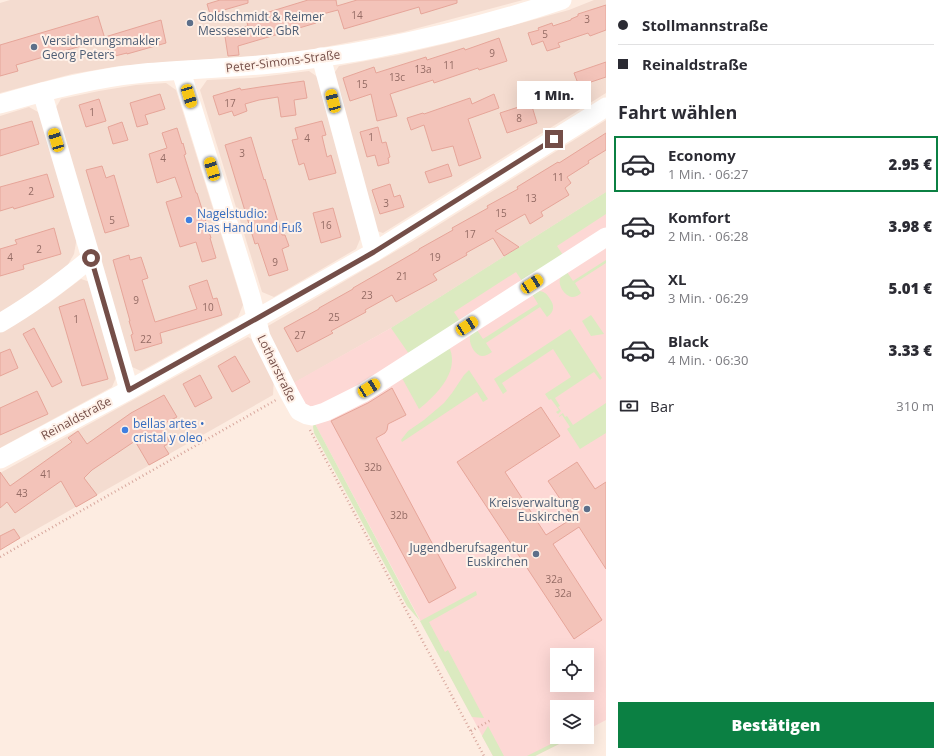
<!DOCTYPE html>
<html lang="de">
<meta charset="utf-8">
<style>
body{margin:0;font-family:"Open Sans",sans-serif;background:#f7f7f7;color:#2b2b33;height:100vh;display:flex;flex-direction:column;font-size:15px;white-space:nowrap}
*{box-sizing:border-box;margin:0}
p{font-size:13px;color:#7c7c81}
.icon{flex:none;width:22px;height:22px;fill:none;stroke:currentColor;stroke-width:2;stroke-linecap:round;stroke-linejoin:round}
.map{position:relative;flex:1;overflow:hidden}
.details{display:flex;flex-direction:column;background:#fff;width:340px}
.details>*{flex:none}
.banner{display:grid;align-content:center;height:88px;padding:0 12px;background:#fff}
.buttons{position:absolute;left:550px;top:648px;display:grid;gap:8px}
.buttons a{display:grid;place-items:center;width:44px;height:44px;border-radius:0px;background:#fff;box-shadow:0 4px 16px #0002;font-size:20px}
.end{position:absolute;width:18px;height:18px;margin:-9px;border:5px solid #744e48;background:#fff;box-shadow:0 0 0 2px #fff}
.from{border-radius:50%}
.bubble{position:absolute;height:28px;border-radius:0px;background:#fff;box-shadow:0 4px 16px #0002;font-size:13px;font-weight:800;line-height:28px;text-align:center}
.car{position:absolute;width:12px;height:24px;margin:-12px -6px;border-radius:5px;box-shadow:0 0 3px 1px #0007;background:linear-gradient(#f5c518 24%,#345 0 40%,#f5c518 0 76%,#345 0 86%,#f5c518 0)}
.banner b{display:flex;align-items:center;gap:14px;height:38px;font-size:15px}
.banner b+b{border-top:1px solid #e1e1e2}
.banner i{width:10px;height:10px;background:#2b2b33}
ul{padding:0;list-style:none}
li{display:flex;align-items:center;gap:12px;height:56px;margin:0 8px 6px;padding:0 4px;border:2px solid transparent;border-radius:0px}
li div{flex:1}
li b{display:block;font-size:15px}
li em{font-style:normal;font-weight:800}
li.on{border-color:#0b8043}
li>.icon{width:36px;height:36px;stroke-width:1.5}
h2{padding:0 12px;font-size:18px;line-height:48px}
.pay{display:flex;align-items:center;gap:10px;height:44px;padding:0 12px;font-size:15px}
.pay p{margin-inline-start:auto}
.primary-button{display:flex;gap:8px;margin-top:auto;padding:8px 12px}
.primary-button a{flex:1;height:46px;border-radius:0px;background:#0b8043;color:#fff;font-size:16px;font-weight:800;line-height:46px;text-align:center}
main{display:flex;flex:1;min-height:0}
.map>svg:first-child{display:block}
</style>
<main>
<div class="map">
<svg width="606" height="756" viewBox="0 0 606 756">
<rect width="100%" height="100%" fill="#fdece1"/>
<g fill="#f4dcd0">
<path d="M10,0H523L403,32L314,49L267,55L119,66L72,74L0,93V3Z"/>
<path d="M594,0H606V93L383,233L374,230L333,75L339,66L398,55L453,42L569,10Z"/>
<path d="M309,71L319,78L361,237L356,249L274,297L262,292L200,90L207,80L251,78Z"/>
<path d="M166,83L176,90L243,305L238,317L141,371L132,367L55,109L61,99L99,91L136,85Z"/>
<path d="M29,107L38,112L40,114L77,237L74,254L66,268L38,290L0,313V116Z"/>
<path d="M606,120V192L391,328L294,383L269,335L268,326L413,241Z"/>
<path d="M81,279L90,282L117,375L112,387L0,448V331L49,303Z"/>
<path d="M248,337L253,340L274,377L273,395L0,550V473Z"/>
</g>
<path fill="#fdd8d5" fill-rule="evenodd" d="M606,192V720L587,730V707H557V737H573L535,756H493L293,383L391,328ZM557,655H587V685H557Z"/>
<g fill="#dbeac0">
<path d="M606,192V214L557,246L563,255L522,281L516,272L460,308L454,312L460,321L409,354L391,328Z"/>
<path d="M606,260V263L575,283L581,293C579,295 576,297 572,297C565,296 558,286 560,279C561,276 565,274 567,272L573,281Z"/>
<path d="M540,291C545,292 547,294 550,299C555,306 554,312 547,317L540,307L486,343L492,352C489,354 486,356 482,356C474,355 467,341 471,334C472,334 476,330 477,330L483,339L538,304L532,294Z"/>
<path d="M591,315L604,334L591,336L582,321Z"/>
<path d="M570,329L602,378L600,380L594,372L555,398L560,406L558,407L561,411L558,414L556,412L559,410L551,399L549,400L545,394L571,377L553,349L502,383L507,391L503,394L494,379Z"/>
<path d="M450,349C459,373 436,395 419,409L402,378L445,350Z"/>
<path d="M469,370L488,399L483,402L477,392L402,442L401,440L408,431L424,420L444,403L452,393L464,375Z"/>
<path d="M606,403V433L580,449L567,429L570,427L562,415L559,417V416L563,413L565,417L567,416L573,425Z"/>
<path d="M314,422L420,621L476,591L477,595L429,622L445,652L448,650L484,718L472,717L420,621L407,606L314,433L313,427Z"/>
<path d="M488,726L504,756H493L482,736Z"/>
<path d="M565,737H573L535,756H527Z"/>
</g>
<g fill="#f3c3b9" stroke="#e6a599">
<path d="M220,0H248V3L210,14L207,4Z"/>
<path d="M308,0H336L337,6L357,0H457V3L421,14L419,7L344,29L338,10L315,16L316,23L238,46L239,55L228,56L224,30L248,26L246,19Z"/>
<path d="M606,5V30L590,36L588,33L558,43L560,47L547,51L543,41L532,45L528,33L539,30L538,28L552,23L553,26L571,20V19L578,16V14Z"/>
<path d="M98,16L105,39L16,65L18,71L0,76V45Z"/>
<path d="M161,20L166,43L127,54V53L111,57L105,37Z"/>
<path d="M499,38L507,61L479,70L478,68L434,83L433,80L390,94L397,116L377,121L371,94L350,101L343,78L374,67L376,73L426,57L427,60L464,48L465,50Z"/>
<path d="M606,62V77L579,86L574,73Z"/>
<path d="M304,81L307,98L294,100L296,115L281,117L278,97L259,100L245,104L247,111L234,116L232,111L219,115L213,96L240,88L241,90L260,87Z"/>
<path d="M573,87L578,100L561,106L556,93Z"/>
<path d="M160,94L165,109L145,115L148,124L137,127L130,103Z"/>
<path d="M494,94L499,108L468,119L481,158L459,166L453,146L432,151L424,125L411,130L407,118L423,113L424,114L470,98L472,104Z"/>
<path d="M99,99L106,121L86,127L79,105Z"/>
<path d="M531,103L537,123L507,133L500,113Z"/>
<path d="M32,121L39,144L0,156V130Z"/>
<path d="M322,121L326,135L322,136L327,157L331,155L336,173L309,180L304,163L299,165L292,140L298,139L295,128Z"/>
<path d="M122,122L128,140L113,144L108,127Z"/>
<path d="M378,127L382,143L386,142L390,157L388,158L389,163L378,166L375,155L367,157L360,132Z"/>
<path d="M177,128L182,144L183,143L186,154L184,155L196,193H197L211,238H210L216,258L202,262L196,242L180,247L166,202L182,197L175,177L157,183L149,154L167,148L162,133Z"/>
<path d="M606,133V150L588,161L589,163L567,177L571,183L565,188L569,195L541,212L543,216L530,224L525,214L495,231L519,247L504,256L493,238L466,253L467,255L433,274L437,280L396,302L392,295L365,310L366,312L331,331L333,333L297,352L284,328L319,309V308L353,289V288L419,250V249L453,230L452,228L488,208L487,206L518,189L517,187L558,162L559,163Z"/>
<path d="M251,137L264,180L265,179L282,235H285L289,246L282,249L288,270L269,276L258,243L255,244L225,145Z"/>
<path d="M448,164L452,176L429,183L425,172Z"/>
<path d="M102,166L106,178L114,175L129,226L105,233L86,170Z"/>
<path d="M47,174L54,197L14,209L13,207L0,211V187Z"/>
<path d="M390,184L394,197L400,195L404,207L380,214L372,190Z"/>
<path d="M333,208L341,237L321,243L313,213Z"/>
<path d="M54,228L61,254L23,265L24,269L0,276V249L17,244L15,240Z"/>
<path d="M129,255L130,260L141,257L148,278L142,280L155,322L197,309L189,286L207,280L213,299L217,298L222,315L160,333L162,343L135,351L131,335L133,334L129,321H130L113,260Z"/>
<path d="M84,299L108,379L82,386L59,307Z"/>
<path d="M34,328L62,382L52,387L23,334Z"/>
<path d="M10,349L18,368L0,376V353Z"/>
<path d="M235,356L250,382L232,392L218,366Z"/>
<path d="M200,375L212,398L195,407L183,384Z"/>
<path d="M392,388L406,415L388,424L387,430L385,433L376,438L456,588L429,603L331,421L368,403Z"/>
<path d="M37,391L48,414L0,435V408Z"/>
<path d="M164,395L177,417L161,425L170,443L164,446L169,454L149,465L135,441L92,470L84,478L97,495L76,507L61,481L15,513L7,502L0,508V472L10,486L72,442L68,438L78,431L87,444L131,413Z"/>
<path d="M541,407L560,436L505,472L546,535L573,518L548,481L577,462L595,489L606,482V569L579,527L553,544L602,620L574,639L457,462Z"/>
<path d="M14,529L20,538L0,550V536Z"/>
</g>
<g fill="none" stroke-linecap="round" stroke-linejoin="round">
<g stroke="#d7a69c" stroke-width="2.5" stroke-dasharray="1 3" stroke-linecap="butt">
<path d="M310,430L484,756"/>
<path d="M0,557L276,400"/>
<path d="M471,731L491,720"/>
</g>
<g stroke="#fff" stroke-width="19">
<path d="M321,57L374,252"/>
<path d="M181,71L251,297L261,337L289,393L299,411L307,415L312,416L325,412L363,393L606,237"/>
<path d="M42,92L91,258L129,390"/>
<path d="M0,104C48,90 94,78 144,73C192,69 241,68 289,62C319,58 349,54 378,48C440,36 502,20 562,0"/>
<path d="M0,323C33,304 62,282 91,258"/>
<path d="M0,459L129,390L256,319L374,252L606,107"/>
</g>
</g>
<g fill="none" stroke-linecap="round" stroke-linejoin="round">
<path stroke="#744e48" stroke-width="5" d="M91,258L129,390L256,319L374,252L554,139"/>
</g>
<g fill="#5c6f8a" stroke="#fff1e8" stroke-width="1.5">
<circle cx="190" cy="23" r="4"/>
<circle cx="34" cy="47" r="4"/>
<circle cx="587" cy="509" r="4"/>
<circle cx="536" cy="554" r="4"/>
</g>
<g fill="#3f7fe0" stroke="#fff1e8" stroke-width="1.5">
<circle cx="189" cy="220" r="4"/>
<circle cx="125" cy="430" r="4"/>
</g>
<g text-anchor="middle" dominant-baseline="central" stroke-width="4" stroke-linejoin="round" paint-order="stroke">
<g font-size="10" fill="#946b64">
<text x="357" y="15">14</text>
<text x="587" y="19">3</text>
<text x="545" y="34">5</text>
<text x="492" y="53">9</text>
<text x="449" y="65">11</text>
<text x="423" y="69">13a</text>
<text x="397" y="77">13c</text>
<text x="362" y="84">15</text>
<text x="230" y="103">17</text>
<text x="92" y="112">1</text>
<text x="519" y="118">8</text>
<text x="371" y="137">1</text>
<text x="307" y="138">4</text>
<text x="242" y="153">3</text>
<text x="163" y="158">4</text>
<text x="558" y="177">11</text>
<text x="31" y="191">2</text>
<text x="531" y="198">13</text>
<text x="386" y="203">3</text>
<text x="501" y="213">15</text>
<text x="112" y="220">5</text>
<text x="326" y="225">16</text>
<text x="470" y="234">17</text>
<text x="39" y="249">2</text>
<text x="10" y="257">4</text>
<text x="435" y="257">19</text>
<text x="275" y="262">9</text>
<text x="402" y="276">21</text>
<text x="367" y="295">23</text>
<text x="136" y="300">9</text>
<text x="208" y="307">10</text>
<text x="334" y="317">25</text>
<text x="76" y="319">1</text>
<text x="300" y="335">27</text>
<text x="146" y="339">22</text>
<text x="373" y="467">32b</text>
<text x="46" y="474">41</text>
<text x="22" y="493">43</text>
<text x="399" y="515">32b</text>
<text x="554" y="579">32a</text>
<text x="563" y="593">32a</text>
</g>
<g font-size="12" fill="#4e5e75" stroke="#fff1e8" text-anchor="start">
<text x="198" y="16">Goldschmidt &amp; Reimer<tspan x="198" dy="14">Messeservice GbR</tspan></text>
<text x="42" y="40">Versicherungsmakler<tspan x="42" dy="14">Georg Peters</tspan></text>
<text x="579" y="502" text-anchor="end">Kreisverwaltung<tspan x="579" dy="14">Euskirchen</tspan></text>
<text x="528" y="547" text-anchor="end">Jugendberufsagentur<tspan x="528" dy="14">Euskirchen</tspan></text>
</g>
<g font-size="12" fill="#744e48" stroke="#fff1e8">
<text transform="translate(283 61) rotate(-7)">Peter-Simons-Straße</text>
<text transform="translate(277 368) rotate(64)">Lotharstraße</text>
<text transform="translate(76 418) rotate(-28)">Reinaldstraße</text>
</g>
<g font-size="12" fill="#366cbe" stroke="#fff1e8" text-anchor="start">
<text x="197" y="213">Nagelstudio:<tspan x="197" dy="14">Pias Hand und Fuß</tspan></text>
<text x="133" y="423">bellas artes •<tspan x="133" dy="14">cristal y oleo</tspan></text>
</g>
</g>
</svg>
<div class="buttons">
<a><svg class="icon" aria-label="locate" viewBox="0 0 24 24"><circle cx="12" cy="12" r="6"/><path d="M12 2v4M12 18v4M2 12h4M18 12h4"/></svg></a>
<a><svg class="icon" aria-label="layers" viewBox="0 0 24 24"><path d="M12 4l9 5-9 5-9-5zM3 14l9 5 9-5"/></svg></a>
</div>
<i class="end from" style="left:91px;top:258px"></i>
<i class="end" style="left:554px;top:139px"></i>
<div class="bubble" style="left:517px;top:81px;width:74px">1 Min.</div>
<i class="car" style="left:189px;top:96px;rotate:163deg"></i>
<i class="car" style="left:333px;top:101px;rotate:345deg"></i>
<i class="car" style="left:56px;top:140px;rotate:343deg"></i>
<i class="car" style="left:212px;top:169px;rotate:343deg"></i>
<i class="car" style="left:532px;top:284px;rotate:57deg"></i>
<i class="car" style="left:467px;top:326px;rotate:57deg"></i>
<i class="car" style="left:369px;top:388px;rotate:58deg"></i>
</div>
<section class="details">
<div class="banner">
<b><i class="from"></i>Stollmannstraße</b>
<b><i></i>Reinaldstraße</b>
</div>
<h2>Fahrt wählen</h2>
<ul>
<li class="on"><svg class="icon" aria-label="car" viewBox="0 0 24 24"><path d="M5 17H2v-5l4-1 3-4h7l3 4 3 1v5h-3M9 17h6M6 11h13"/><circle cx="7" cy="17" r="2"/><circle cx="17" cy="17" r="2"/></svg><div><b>Economy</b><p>1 Min. · 06:27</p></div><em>2.95 €</em></li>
<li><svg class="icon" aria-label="car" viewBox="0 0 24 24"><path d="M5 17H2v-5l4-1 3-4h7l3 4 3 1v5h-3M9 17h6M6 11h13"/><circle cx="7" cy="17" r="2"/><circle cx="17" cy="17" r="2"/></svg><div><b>Komfort</b><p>2 Min. · 06:28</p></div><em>3.98 €</em></li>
<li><svg class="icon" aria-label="car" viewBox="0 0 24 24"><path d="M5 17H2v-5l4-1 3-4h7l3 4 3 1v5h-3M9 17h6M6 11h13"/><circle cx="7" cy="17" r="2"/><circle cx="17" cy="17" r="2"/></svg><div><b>XL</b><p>3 Min. · 06:29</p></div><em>5.01 €</em></li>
<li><svg class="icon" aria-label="car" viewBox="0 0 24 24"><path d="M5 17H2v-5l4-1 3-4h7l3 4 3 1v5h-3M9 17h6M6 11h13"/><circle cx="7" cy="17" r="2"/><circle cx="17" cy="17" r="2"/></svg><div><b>Black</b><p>4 Min. · 06:30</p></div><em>3.33 €</em></li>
</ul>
<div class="pay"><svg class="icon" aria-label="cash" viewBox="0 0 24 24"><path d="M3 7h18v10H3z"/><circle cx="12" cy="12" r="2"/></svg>Bar<p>310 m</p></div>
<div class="primary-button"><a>Bestätigen</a></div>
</section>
</main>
